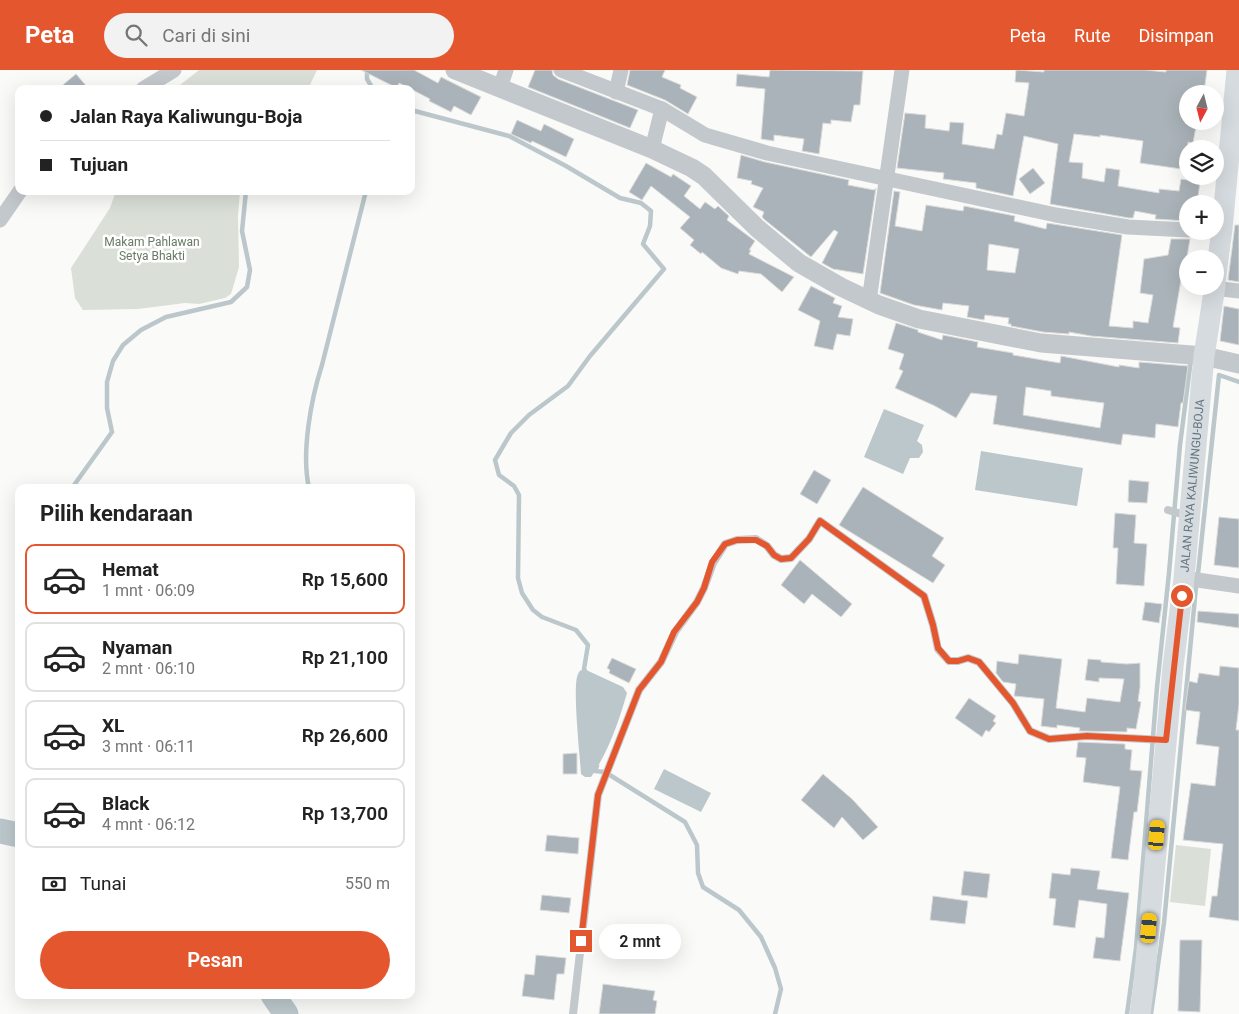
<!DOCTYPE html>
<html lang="id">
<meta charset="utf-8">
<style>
body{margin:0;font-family:Roboto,sans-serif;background:#f2f2f2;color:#222;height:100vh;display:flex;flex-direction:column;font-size:19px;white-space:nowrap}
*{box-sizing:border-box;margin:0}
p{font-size:16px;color:#767676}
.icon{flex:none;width:28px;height:28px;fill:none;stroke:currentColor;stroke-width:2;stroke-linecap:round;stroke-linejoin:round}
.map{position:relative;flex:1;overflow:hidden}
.panel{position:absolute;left:15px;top:414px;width:400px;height:515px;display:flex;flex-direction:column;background:#fff;border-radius:10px;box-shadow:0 5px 20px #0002}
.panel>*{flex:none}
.guide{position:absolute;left:15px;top:15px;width:400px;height:110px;border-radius:10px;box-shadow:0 5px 20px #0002;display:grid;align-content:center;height:110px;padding:0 25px;background:#fff}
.needle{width:32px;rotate:187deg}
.tools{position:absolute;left:1179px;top:15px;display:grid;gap:10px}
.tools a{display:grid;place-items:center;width:45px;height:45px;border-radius:50%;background:#fff;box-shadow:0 5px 20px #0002;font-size:25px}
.end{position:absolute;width:22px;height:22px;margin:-11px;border:6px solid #e4572e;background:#fff;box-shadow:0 0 0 2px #fff}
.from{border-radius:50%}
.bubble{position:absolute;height:35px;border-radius:18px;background:#fff;box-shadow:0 5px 20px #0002;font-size:16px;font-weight:600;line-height:35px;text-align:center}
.car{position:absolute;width:15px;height:30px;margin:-15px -8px;border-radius:6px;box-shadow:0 0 4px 1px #0007;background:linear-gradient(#f5c518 24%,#345 0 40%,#f5c518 0 76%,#345 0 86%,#f5c518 0)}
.guide b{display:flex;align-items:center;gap:18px;height:48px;font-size:19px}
.guide b+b{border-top:1px solid #e0e0e0}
.guide i{width:12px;height:12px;background:#222}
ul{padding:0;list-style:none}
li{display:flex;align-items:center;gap:15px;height:70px;margin:0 10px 8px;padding:0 15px;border:2px solid #e0e0e0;border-radius:10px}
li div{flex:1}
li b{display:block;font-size:19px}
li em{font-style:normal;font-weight:600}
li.selected{border-color:#e4572e}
li>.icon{width:45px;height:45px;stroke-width:1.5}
h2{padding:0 25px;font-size:22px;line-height:60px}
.pay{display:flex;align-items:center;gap:12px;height:55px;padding:0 25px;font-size:19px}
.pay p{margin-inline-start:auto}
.primary-button{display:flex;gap:10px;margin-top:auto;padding:10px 25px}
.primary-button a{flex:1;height:58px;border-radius:30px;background:#e4572e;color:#fff;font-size:20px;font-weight:600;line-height:58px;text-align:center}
header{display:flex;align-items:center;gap:30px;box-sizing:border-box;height:70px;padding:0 25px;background:#e4572e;color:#fff}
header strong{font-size:24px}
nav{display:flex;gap:28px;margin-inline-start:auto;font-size:18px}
.search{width:350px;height:45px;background:#f2f2f2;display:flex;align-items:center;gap:12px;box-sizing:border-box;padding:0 18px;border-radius:28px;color:#767676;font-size:19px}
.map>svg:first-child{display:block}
</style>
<header>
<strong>Peta</strong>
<div class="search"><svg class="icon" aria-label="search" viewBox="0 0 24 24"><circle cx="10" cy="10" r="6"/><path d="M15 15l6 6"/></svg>Cari di sini</div>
<nav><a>Peta</a><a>Rute</a><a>Disimpan</a></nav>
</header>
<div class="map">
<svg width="1239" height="944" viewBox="0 0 1239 944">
<rect width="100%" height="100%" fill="#fafaf8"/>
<g fill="#dadfd7">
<path d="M199,0H317L308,19H175Z"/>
<path d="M116,121H240L238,146L239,197L231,224L225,228L199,234L185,233L138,239L83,240L75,228L71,198L110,138Z"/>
<path d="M1176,775L1211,779L1205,836L1170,832Z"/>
</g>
<g fill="#bbc7cb">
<path d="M884,339L924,355L917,371L922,375L923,382L919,388H910L903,404L864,387Z"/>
<path d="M981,381L1083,398L1077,436L975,420Z"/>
<path d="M584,599L623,617L627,623C619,651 608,683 591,707H585L581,704C580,686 572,616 578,604C580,600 580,601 584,599Z"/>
<path d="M664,699L711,723L701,742L654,719Z"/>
</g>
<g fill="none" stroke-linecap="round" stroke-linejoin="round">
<g stroke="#bbc7cb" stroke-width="4.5">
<path d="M367,0V9L373,19"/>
<path d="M411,40L509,66L566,96L620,128L641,133L651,141L650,156L643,174L664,199L590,286L568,316L529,345L511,363L495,390L499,405L514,416L519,425L518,508L522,523L533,540L542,547L576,560L588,575L584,599L586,603"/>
<path d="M72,418L112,362L107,338V312L113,291L123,275L141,260L166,247L231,232L247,217L250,200L242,161L246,121"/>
<path d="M309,418C301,383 311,329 322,295L366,121"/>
<path d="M1198,504L1219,305L1239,312"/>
<path d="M597,696L595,701L605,702L685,752L697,775L698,803L703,817L739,840L761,867L775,898L781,919L775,944"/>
<path d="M1127,944L1136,878L1157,617L1169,503L1180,375L1191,289"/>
<path d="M1151,944L1164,853L1196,517"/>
</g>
<g stroke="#bbc7cb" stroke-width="25">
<path d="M0,761L19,765"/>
<path d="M273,925L286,944"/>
</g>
</g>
<g fill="#aab3b9" stroke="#dcdcda" fill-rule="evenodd">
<path d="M361,0H414L438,13L441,7L481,27L471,45L454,36L451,42L429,31L430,29L411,19L399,13L397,18Z"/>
<path d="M535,0H552L553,5L558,9L638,40L630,58L528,17Z"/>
<path d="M630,0H665L662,7L681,15L680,18L697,27L688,44L665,30L627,15Z"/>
<path d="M770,0L863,1L860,35H854L851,52L831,50V54L823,53L819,84L802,81L804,69L774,65V71L761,69L765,19L736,16L737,4L769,7Z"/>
<path d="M1016,0L1044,2V0H1145L1166,2V0H1207L1204,22L1193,20L1192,24H1188V51H1197L1193,73L1188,72V100L1140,93L1143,71L1100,65V67L1074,64L1069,92L1083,93L1082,108L1104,112L1106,98L1120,100L1118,116L1159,123V119L1179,121L1181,109L1200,112L1197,134H1188V151L1155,149L1156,145L1135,141L1133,148H1129L1050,134L1058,74L1024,66L1013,126L976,118V113L943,109L944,103L897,98L905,43L926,45L925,58L949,61L950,52L964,53L962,74L994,79L997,64L1002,65L1006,43L1024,46L1029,13L1015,12Z"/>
<path d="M76,4L89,19H58Z"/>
<path d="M517,50L541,61L544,54L574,69L566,87L532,71L531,73L511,64Z"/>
<path d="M741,85L765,92L849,110L848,115L874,120L876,118L863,204L833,199L822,193L838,162L834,160L811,187L765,150L762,147L764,142L753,137L763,118L751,114L752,111L737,108Z"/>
<path d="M646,93L671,107L673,104L691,116L684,126L700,139L705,132L715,139L718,136L729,146L727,150L755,171L749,180H751L749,184L794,207L782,222L761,204L739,201L738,204L721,198L702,182L701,184L690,175L694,170L680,158L690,147L651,116L642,130L629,122Z"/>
<path d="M1033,98L1045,113L1030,124L1019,109Z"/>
<path d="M894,121L900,122L895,156L922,161L926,135L963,141L964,136L1015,146L1014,151L1046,159L1047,153L1122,165L1109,256L1133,258V251L1148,253L1153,225L1140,223L1144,189L1168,185L1171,169H1190L1187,187H1188V211L1181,210L1173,257L1180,258L1178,273L1091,266L1069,262V264L1043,262L1011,256V254H1008L1009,248L985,245L984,250L967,247L969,236L943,233L942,240L914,235L880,223ZM989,174L1019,179L1015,203L987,200Z"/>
<path d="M1235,155H1239V212L1228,210Z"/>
<path d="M811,216L835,228L833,233L842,236L838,247L853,249L850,266L837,264L833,280L814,276L820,251L798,240Z"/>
<path d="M1224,236L1239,239V275L1220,271Z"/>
<path d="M896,253L918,260V262L942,270L943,265L978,272L977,277L1013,283V285L1060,293L1061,286L1119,297V295L1139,298V292L1188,296L1183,333H1181L1178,357L1156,354L1155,368L1123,364L1121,375L993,354L997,326L971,323L956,348L935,336L895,318L903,301L899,299L904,284L888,279ZM1026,317L1051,321V326L1104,333L1100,358L1023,345Z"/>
<path d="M814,400L831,410L817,434L800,424Z"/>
<path d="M1129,410L1149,412L1147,433L1128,432Z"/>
<path d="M863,417L944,468L932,486L945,495L933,513L839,455Z"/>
<path d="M1115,443L1136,445L1134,473L1147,474L1144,516L1116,514L1118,478H1113Z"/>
<path d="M1219,447L1239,449V498L1214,495Z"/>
<path d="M800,490L852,534L841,547L812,524L804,534L781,515Z"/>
<path d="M1145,532L1162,534L1159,553L1142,550Z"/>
<path d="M1198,541L1239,544V558L1197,552Z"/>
<path d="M1019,584L1062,589L1056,638L1085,642L1087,628L1120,632L1124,609L1099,608V612L1085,610L1088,589L1101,590V592L1127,594L1140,593V617L1138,631L1141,632L1136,659L1127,658V662L1079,661L1080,658L1057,655V658L1041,656L1044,629L1014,626L1016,614L1003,612L996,603L997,591L1018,594Z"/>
<path d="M612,588L636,599L629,613L609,603L610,600L607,598Z"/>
<path d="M1220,596L1239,598V634L1236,660H1239V851L1209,847L1212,826H1217L1223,774L1183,770L1191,713L1215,716L1219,677L1196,674L1200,642L1185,640L1189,611L1197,613L1199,603L1219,606Z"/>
<path d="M969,628L996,646L993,651L996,653L989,662L986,660L982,667L955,648Z"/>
<path d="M1078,672L1125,674V679L1132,680L1130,700L1142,701L1137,742H1134L1128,790L1111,788L1120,717L1083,712L1086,688L1076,687Z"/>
<path d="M577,683V704H563V684Z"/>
<path d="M823,704L852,729L878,757L863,770L842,747L834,758L801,730Z"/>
<path d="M547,765L579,768L578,784L545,781Z"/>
<path d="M1071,798L1100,801L1097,819L1129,823L1120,891L1093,888L1096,867L1104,868L1107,834L1079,830L1075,858L1053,855L1056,829L1049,828L1052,803L1070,805Z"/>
<path d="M964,801L990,804L987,828L961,825Z"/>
<path d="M542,825L571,828L569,843L540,840Z"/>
<path d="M933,826L968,831L965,854L930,850Z"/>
<path d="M1180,870H1202L1200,942L1178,941Z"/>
<path d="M536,885L566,888L564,904H557L554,930L522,926L525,904L534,905Z"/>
<path d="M603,914L655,921L653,930L657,931L655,944H599Z"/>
</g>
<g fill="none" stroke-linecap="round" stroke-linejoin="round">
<g stroke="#c3c8cc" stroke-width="8">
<path d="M1168,440L1188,446"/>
<path d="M573,944L598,725L639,620L661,592L675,562L697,532L704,518L713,493L725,474L737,470L756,469L767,476L774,485L781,489L791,488L809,469L820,451L924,526L933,555L938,579L949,591H958L968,588L979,592L1013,633L1030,661L1049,669L1087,666L1164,670"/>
</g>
<g stroke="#c3c8cc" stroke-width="15">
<path d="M561,0L662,39L652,79"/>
<path d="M500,18L506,0"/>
<path d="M143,19L174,0"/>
<path d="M616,22L621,0"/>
<path d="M662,39L705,65L767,83L1056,145L1128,157L1188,160"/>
<path d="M0,150L20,121"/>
<path d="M1214,218L1239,221"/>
<path d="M869,231L902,0"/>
<path d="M1184,508L1239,516"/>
</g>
<path stroke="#c3c8cc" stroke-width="19" d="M455,0L652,79L692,98L704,106L757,158L799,193L841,217L879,235L919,249L1041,273L1204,286L1239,294"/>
<g stroke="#d6dbdf" stroke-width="21">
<path d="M1215,213L1222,159L1237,0"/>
<path id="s1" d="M1140,944L1144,913L1173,597L1184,508L1204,286L1215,216"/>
</g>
</g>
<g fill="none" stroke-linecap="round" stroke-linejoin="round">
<path stroke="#e4572e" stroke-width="6" d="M581,871L598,725L639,620L661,592L674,562L697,532L704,518L712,492L725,474L737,470H756L767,476L774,485L781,489L791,488L809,469L820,451L924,526L933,555L938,578L949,591H958L968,588L979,592L1013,633L1030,661L1049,669L1087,666L1166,670L1182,526"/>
</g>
<g text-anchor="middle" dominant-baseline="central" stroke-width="5" stroke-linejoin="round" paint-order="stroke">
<g font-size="12" fill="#687a64" stroke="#fff">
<text x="152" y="172">Makam Pahlawan<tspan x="152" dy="14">Setya Bhakti</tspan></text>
</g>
<g font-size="12" fill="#657683" stroke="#fff">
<text stroke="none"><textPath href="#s1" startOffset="531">JALAN RAYA KALIWUNGU-BOJA</textPath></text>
</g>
</g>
</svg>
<div class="tools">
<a><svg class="needle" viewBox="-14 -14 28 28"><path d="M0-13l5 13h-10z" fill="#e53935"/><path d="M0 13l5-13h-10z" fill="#767676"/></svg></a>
<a><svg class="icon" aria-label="layers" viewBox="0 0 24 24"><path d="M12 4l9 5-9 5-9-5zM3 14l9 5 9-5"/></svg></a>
<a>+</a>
<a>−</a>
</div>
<i class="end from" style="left:1182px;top:526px"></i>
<i class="end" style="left:581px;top:871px"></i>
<div class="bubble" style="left:599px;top:854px;width:82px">2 mnt</div>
<i class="car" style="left:1157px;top:765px;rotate:5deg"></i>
<i class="car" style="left:1149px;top:858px;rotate:5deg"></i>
<div class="guide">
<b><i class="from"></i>Jalan Raya Kaliwungu-Boja</b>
<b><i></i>Tujuan</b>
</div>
<section class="panel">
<h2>Pilih kendaraan</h2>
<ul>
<li class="selected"><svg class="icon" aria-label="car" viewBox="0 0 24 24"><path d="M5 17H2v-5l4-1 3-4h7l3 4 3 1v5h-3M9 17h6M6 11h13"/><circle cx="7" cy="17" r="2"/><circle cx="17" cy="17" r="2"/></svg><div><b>Hemat</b><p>1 mnt · 06:09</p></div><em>Rp 15,600</em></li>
<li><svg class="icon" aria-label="car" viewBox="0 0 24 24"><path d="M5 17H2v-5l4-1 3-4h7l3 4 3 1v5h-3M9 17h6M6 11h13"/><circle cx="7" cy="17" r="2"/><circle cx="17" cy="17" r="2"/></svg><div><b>Nyaman</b><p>2 mnt · 06:10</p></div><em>Rp 21,100</em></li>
<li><svg class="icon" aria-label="car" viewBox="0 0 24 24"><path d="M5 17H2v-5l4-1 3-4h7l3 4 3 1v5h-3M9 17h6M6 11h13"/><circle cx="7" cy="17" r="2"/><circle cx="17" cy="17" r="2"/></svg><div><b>XL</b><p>3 mnt · 06:11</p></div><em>Rp 26,600</em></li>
<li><svg class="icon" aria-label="car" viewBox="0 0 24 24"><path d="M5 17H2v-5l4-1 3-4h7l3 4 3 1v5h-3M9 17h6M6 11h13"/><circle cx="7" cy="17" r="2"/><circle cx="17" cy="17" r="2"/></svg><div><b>Black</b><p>4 mnt · 06:12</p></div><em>Rp 13,700</em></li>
</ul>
<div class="pay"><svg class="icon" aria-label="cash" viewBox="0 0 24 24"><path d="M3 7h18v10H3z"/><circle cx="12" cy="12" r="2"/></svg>Tunai<p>550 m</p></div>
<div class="primary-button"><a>Pesan</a></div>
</section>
</div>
